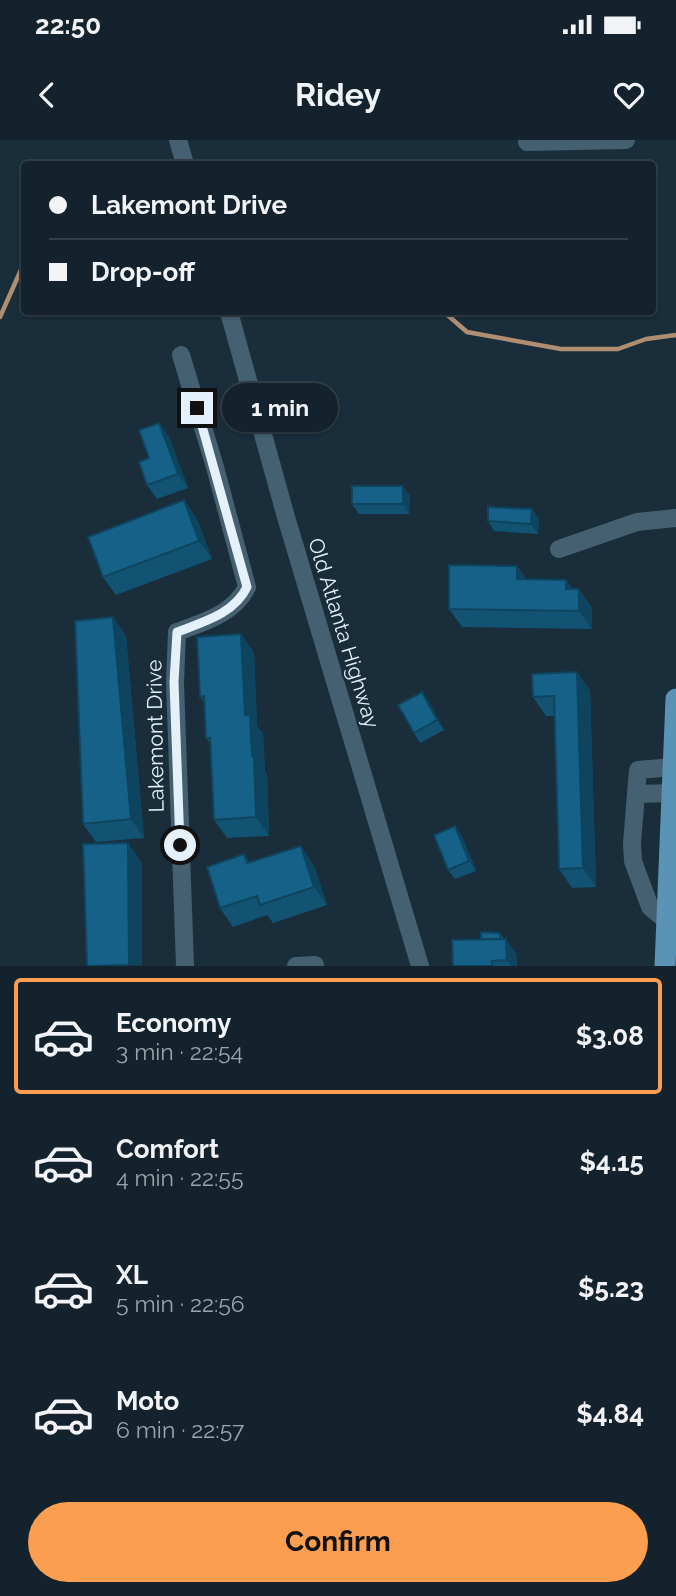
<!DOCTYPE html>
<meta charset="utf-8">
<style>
body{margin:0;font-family:Raleway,sans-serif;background:#202f38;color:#f1f3f6;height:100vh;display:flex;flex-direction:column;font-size:26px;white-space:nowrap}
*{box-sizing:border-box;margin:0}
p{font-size:23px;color:#9da4a9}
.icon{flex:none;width:38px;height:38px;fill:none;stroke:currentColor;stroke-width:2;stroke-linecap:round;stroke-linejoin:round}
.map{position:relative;height:826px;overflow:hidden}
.details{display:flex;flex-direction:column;background:#13222c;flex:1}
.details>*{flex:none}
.guide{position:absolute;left:21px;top:21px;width:635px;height:154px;border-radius:7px;box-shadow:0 2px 5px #0004,0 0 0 2px #323f48;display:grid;align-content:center;height:154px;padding:0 28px;background:#13222c}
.end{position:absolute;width:32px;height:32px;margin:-16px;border:9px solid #e5f1fa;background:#111;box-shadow:0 0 0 4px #111}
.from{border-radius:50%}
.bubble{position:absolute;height:49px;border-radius:24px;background:#13222c;box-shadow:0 2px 5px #0004,0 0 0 2px #323f48;font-size:23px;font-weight:700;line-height:49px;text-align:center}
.guide b{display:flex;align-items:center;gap:24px;height:66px;font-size:26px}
.guide b+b{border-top:2px solid #323f48}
.guide i{width:18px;height:18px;background:#f1f3f6}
ul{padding:12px 0 0;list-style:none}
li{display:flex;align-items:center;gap:21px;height:116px;margin:0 14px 10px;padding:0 14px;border:4px solid transparent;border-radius:7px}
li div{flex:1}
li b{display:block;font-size:26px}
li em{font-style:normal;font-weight:700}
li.on{border-color:#fb9e50}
li>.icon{width:63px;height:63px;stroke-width:1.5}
.primary-button{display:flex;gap:14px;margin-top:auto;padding:14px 28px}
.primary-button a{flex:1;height:80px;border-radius:42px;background:#fb9e50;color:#111;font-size:28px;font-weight:700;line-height:80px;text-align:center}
.status{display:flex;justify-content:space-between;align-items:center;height:49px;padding:0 35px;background:#13222c;direction:ltr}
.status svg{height:19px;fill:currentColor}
header{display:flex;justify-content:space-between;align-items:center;height:91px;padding:0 28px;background:#13222c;font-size:32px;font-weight:700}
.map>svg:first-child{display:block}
</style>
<div class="status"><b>22:50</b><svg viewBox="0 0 49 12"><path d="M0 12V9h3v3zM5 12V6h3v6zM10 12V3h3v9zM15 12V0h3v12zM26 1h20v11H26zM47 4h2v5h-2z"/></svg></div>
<header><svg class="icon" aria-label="back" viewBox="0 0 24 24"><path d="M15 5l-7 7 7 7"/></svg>Ridey<svg class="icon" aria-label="heart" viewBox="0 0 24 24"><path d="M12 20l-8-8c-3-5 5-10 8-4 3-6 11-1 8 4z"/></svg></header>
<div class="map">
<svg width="676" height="826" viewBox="0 0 676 826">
<rect width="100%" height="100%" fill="#192d3a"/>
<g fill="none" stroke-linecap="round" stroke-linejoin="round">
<g stroke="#b08e71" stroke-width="4.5">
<path d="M444,172L467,192L561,209H618L646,199L676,195"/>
<path d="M0,177L24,123"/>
</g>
<g stroke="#456070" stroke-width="18">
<path d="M178,0L185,24"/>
<path d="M527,2L626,0"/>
<path d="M229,172L286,377L420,826"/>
<path d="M181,215L215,327L247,447C234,474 203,482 177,492L175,542L185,826"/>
<path d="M559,409L637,382L676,378"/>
<path d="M672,653L636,654L638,630L673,627"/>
<path d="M636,654L632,703L633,721L650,767L667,781"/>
<path d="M296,826L315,825"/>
</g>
<path stroke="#5a93b6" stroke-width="21" d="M665,826L676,559"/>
</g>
<g fill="#125374">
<path d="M159,283L169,297L188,348L157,359L147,345L149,318Z"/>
<path d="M410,356L409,374H359L352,364Z"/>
<path d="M184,360L197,379L212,419L116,455L103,437Z"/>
<path d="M532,369L539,379L538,394L494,391L488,381Z"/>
<path d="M517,426L526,439L566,440L573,449H579L592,468V489L462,487L449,469Z"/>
<path d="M113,477L126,496L144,698L96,702L83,684Z"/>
<path d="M241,494L254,513L257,586L263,593L265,632L267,634L269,696L227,698L214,680L210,603L206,598L205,563L200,557Z"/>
<path d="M577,532L590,551L596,747L572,748L559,729L555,576H546L533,557Z"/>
<path d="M422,552L429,562L444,590L420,603L414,593Z"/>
<path d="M462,696L476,731L455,739L448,730Z"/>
<path d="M244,714L249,722L314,725L327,765L273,783L267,775L233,787L220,768Z"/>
<path d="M500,793L504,799L516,813L517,826H453L481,799Z"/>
</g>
<g fill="#0f445e">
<path d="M159,283L169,297L188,348L178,334Z"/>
<path d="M403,346L410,356L409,374L403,364Z"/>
<path d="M184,360L197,379L212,419L199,401Z"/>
<path d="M532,369L539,379L538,394L531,384Z"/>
<path d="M517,426L530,445L517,439Z"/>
<path d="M566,440L579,458V449L592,468V489L579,471L566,449Z"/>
<path d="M113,477L126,496L144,698L131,679Z"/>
<path d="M241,494L254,513L257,586L263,593L265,632L267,634L269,696L256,677L252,616L245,575Z"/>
<path d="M577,532L590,551L596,747L583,728Z"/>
<path d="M422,552L429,562L444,590L437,580Z"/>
<path d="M455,686L462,696L476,731L469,721Z"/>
<path d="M128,703L142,722V826L129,825Z"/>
<path d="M301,706L314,725L327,765L314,747Z"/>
<path d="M506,799L516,813L517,826H511L507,820Z"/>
</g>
<g fill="#156187" stroke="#0f445e" stroke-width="2">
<path d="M159,283L178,334L147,345L139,322L149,318L139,290Z"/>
<rect x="352" y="346" width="51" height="18"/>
<path d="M184,360L199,401L103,437L88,397Z"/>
<path d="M488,367L532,369L531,384L488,381Z"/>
<path d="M449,425L517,426V439L566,440V449H579V471L449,469Z"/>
<path d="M113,477L131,679L83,684L75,481Z"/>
<path d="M241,494L245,575H250L252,616H254L256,677L214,680L210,598H206L204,556L200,557L197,497Z"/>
<path d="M577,532L583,728L559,729L554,556L533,557L532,534Z"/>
<path d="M422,552L437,580L414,593L398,565Z"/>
<path d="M455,686L469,721L448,730L434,695Z"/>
<path d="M128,703L129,825L87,826L83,704Z"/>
<path d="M301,706L314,747L260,765L257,756L220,768L207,727L244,714L247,723Z"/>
<path d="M481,792L500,793V799H481Z"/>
<path d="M506,799L507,820L492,821V826H453L452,800Z"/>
</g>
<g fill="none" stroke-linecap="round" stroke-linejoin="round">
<path stroke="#e5f1fa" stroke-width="9" d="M180,705L174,542L177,492C203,482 234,474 247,447L197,268"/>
</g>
<g text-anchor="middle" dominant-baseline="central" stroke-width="5" stroke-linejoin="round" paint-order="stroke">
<g font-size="21" fill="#e5f1fa" stroke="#192d3a">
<text transform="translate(344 493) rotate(73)">Old Atlanta Highway</text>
<text transform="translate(155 596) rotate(-91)">Lakemont Drive</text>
</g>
</g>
</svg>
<i class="end from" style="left:180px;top:705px"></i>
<i class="end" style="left:197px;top:268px"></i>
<div class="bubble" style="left:222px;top:243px;width:116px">1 min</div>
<div class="guide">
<b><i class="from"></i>Lakemont Drive</b>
<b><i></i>Drop-off</b>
</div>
</div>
<section class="details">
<ul>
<li class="on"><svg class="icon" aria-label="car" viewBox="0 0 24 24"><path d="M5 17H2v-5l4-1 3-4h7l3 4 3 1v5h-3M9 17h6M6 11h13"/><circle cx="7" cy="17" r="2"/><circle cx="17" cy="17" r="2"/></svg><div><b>Economy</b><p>3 min · 22:54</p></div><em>$3.08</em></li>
<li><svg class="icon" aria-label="car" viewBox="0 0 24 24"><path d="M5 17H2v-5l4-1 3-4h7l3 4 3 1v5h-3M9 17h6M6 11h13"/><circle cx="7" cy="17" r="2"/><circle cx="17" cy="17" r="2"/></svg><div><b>Comfort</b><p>4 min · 22:55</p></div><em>$4.15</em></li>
<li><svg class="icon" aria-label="car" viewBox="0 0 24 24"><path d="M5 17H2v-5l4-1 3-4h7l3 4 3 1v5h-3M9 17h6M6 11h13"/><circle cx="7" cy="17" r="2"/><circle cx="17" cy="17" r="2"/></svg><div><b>XL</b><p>5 min · 22:56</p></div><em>$5.23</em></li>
<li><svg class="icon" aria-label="car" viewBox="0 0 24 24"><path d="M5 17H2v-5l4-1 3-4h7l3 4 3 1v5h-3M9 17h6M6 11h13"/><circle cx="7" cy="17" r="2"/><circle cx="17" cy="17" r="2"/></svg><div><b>Moto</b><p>6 min · 22:57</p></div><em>$4.84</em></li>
</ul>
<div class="primary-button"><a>Confirm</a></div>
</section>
